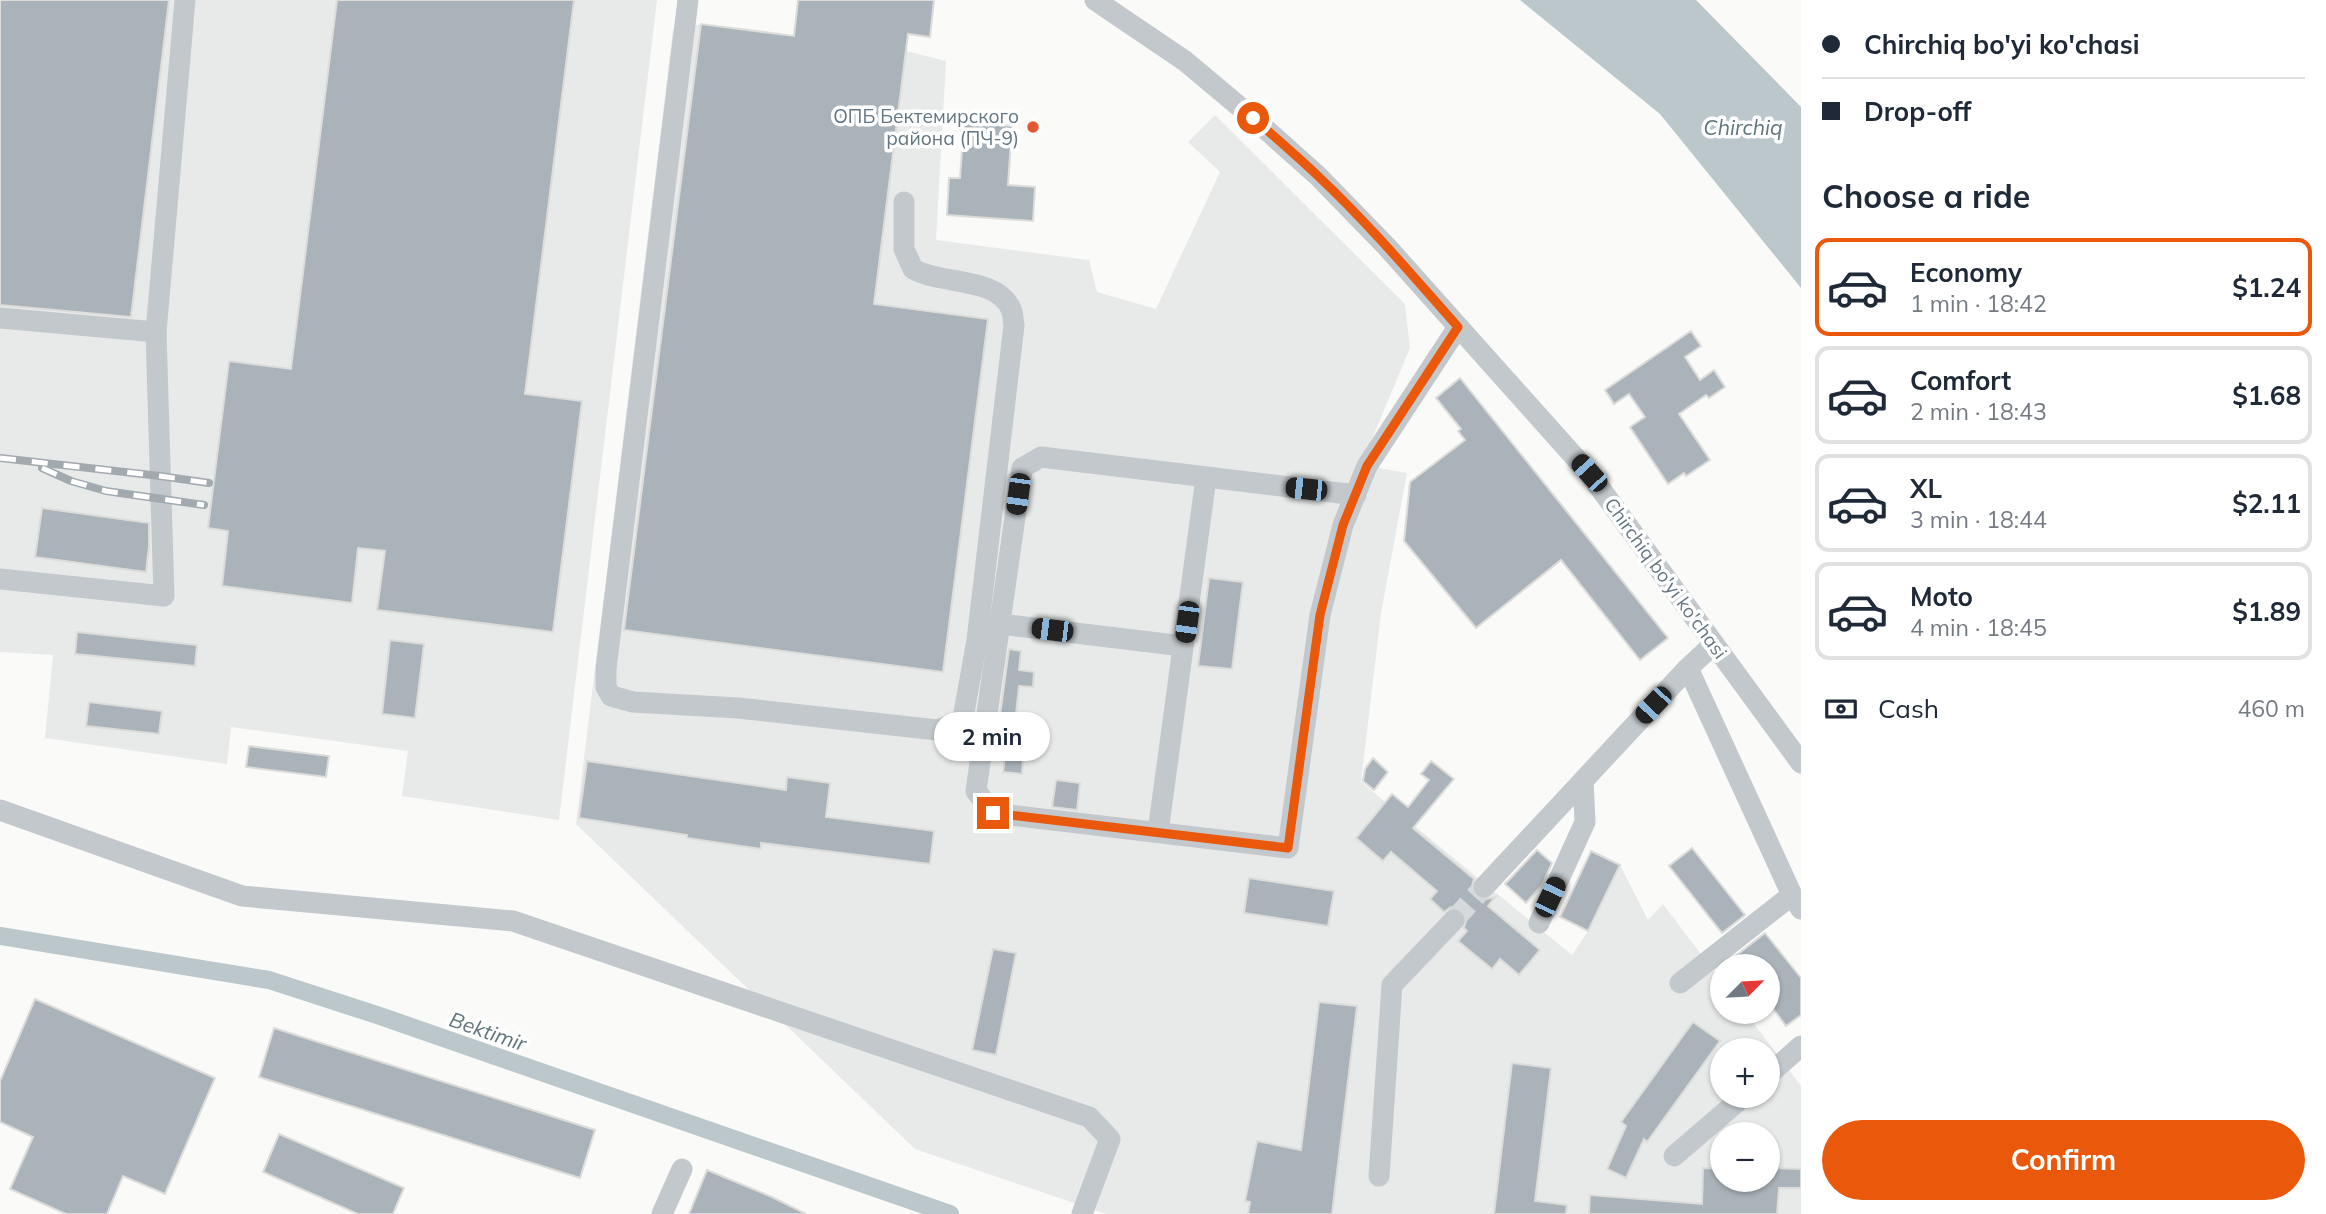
<!DOCTYPE html>
<meta charset="utf-8">
<style>
body{margin:0;font-family:Mulish,sans-serif;background:#f6f6f7;color:#1f2937;height:100vh;display:flex;flex-direction:column;font-size:26px;white-space:nowrap}
*{box-sizing:border-box;margin:0}
p{font-size:23px;color:#747a83}
.icon{flex:none;width:38px;height:38px;fill:none;stroke:currentColor;stroke-width:2;stroke-linecap:round;stroke-linejoin:round}
.map{position:relative;flex:1;overflow:hidden}
.panel{display:flex;flex-direction:column;background:#fff;width:525px}
.panel>*{flex:none}
.hud{display:grid;align-content:center;height:154px;padding:0 21px;background:#fff}
.needle{width:46px;rotate:66deg}
.tools{position:absolute;left:1710px;top:954px;display:grid;gap:14px}
.tools a{display:grid;place-items:center;width:70px;height:70px;border-radius:50%;background:#fff;box-shadow:0 2px 5px #0004;font-size:35px}
.end{position:absolute;width:32px;height:32px;margin:-16px;border:9px solid #ea580c;background:#fff;box-shadow:0 0 0 4px #fff}
.from{border-radius:50%}
.bubble{position:absolute;height:49px;border-radius:24px;background:#fff;box-shadow:0 2px 5px #0004;font-size:23px;font-weight:700;line-height:49px;text-align:center}
.car{position:absolute;width:21px;height:42px;margin:-21px -10px;border-radius:9px;box-shadow:0 0 5px 2px #0007;background:linear-gradient(#222 24%,#8ab4d8 0 40%,#222 0 76%,#8ab4d8 0 86%,#222 0)}
.hud b{display:flex;align-items:center;gap:24px;height:66px;font-size:26px}
.hud b+b{border-top:2px solid #e0e1e3}
.hud i{width:18px;height:18px;background:#1f2937}
ul{padding:0;list-style:none}
li{display:flex;align-items:center;gap:21px;height:98px;margin:0 14px 10px;padding:0 7px;border:4px solid #e0e1e3;border-radius:14px}
li div{flex:1}
li b{display:block;font-size:26px}
li em{font-style:normal;font-weight:700}
li.current{border-color:#ea580c}
li>.icon{width:63px;height:63px;stroke-width:1.5}
h2{padding:0 21px;font-size:32px;line-height:84px}
.pay{display:flex;align-items:center;gap:18px;height:77px;padding:0 21px;font-size:26px}
.pay p{margin-inline-start:auto}
.action{display:flex;gap:14px;margin-top:auto;padding:14px 21px}
.action a{flex:1;height:80px;border-radius:42px;background:#ea580c;color:#fff;font-size:28px;font-weight:700;line-height:80px;text-align:center}
main{display:flex;flex:1;min-height:0}
.map>svg:first-child{display:block}
</style>
<main>
<div class="map">
<svg width="1801" height="1214" viewBox="0 0 1801 1214">
<rect width="100%" height="100%" fill="#fafaf8"/>
<g fill="#e8e9e9" fill-rule="evenodd">
<path d="M0,0H657L559,820L402,796L408,751L231,727L227,764L45,738L53,655L0,652Z"/>
<path d="M701,24L906,51L946,61L936,240L1089,260L1097,292L1156,309L1220,172L1188,142L1215,115L1405,304L1410,348L1361,465L1407,473L1381,613L1361,782L1572,955L1588,931L1620,865L1648,920L1663,904L1722,982V1012H1745L1801,1086V1214H1106L915,1149L576,824L673,30ZM1722,1050H1768V1096H1722ZM1722,1134H1768V1180H1722Z"/>
</g>
<path fill="#bbc7cb" d="M1520,0H1696L1801,107V288L1660,114Z"/>
<g fill="none" stroke-linecap="round" stroke-linejoin="round">
<path stroke="#bbc7cb" stroke-width="18" d="M0,936L269,980L377,1015L950,1214"/>
</g>
<g fill="#aab3b9" stroke="#dcdcda" stroke-width="2">
<path d="M0,0H169L131,317L0,305Z"/>
<path d="M337,0H574L525,394L582,401L553,632L377,610L385,551L358,548L352,603L222,586L228,531L208,528L229,361L291,369Z"/>
<path d="M798,0H934L930,37L908,34L874,304L988,319L943,672L624,630L701,24L794,36Z"/>
<path d="M964,122L1012,126L1008,185L1035,187L1033,221L947,215L949,178H960Z"/>
<path d="M1691,331L1701,346L1685,357L1700,380L1714,370L1725,387L1709,398L1706,395L1679,414L1710,460L1686,476L1684,473L1668,484L1630,427L1645,417L1629,394L1614,404L1605,390Z"/>
<path d="M1460,378L1668,638L1640,660L1561,560L1476,628L1404,541L1410,482L1465,440L1458,431L1461,429L1436,398Z"/>
<path d="M42,508L149,523V546L146,572L35,557Z"/>
<path d="M1209,578L1243,582L1232,669L1198,666Z"/>
<path d="M77,632L197,645L195,666L75,654Z"/>
<path d="M390,640L424,644L415,718L382,714Z"/>
<path d="M1009,649L1021,651L1019,670L1034,672L1033,687L1019,686L1016,714L1031,715L1029,735H1025L1022,774L1003,772L1005,755L995,753Z"/>
<path d="M89,702L162,711L159,734L86,726Z"/>
<path d="M249,746L329,756L326,777L246,767Z"/>
<path d="M1373,758L1388,772L1374,790L1363,781L1365,769Z"/>
<path d="M587,761L786,790L787,777L830,783L826,817L934,831L930,864L761,843V849L687,838V835L579,818Z"/>
<path d="M1431,761L1454,779L1413,828L1474,879L1471,890L1476,897L1482,900L1495,897L1488,906L1540,950L1519,975L1500,959L1492,969L1458,941L1467,931L1464,928L1467,917L1463,910L1451,907L1444,912L1430,899L1437,891L1391,852L1383,861L1356,838L1392,794L1408,807L1429,780L1421,774Z"/>
<path d="M1056,780L1080,783L1077,810L1052,807Z"/>
<path d="M1692,848L1745,915L1722,933L1669,866Z"/>
<path d="M1537,850L1552,863L1542,885L1526,903L1505,884Z"/>
<path d="M1591,851L1620,865L1588,931L1560,917Z"/>
<path d="M1249,878L1334,891L1328,926L1244,913Z"/>
<path d="M1765,933L1801,978V1015L1786,1026L1768,1002V966H1739L1733,958Z"/>
<path d="M993,949L1016,953L996,1055L972,1050Z"/>
<path d="M35,999L215,1078L165,1194L123,1176L107,1214H66L10,1189L33,1137L0,1122V1081Z"/>
<path d="M1319,1002L1357,1006L1332,1214H1248L1250,1202L1245,1201L1257,1141L1301,1150Z"/>
<path d="M1693,1022L1720,1041L1647,1142L1644,1139L1626,1178L1607,1169L1626,1126L1621,1122Z"/>
<path d="M274,1028L595,1130L580,1178L259,1077Z"/>
<path d="M1512,1063L1551,1068L1535,1201L1567,1205L1566,1214H1494Z"/>
<path d="M279,1134L404,1188L393,1214H358L263,1172Z"/>
<path d="M1703,1168L1722,1169V1180H1770V1168L1801,1169V1188H1779L1777,1214H1589L1590,1195L1702,1204Z"/>
<path d="M707,1170L772,1197L806,1214H689Z"/>
</g>
<g fill="none" stroke-linecap="round" stroke-linejoin="round">
<path stroke="#d5d9db" stroke-width="21" stroke-dasharray="21 10" stroke-linecap="butt" d="M1454,920L1484,887"/>
<g stroke="#c3c8cc" stroke-width="21">
<path d="M688,0L606,669V687L611,696L633,702L738,708L937,730L955,724L963,718L977,640L1014,325C1013,320 1013,313 1011,309C996,276 941,285 913,269L904,249V202"/>
<path d="M1095,0L1185,61L1253,118L1318,176L1387,247L1589,473L1801,763"/>
<path d="M0,318L156,332"/>
<path d="M1356,495L1041,457L1022,468L976,791L993,813L1288,848L1320,615L1343,525L1367,466L1458,327"/>
<path d="M0,579L164,596L156,332L185,0"/>
<path d="M1000,624L1183,646"/>
<path d="M1688,668L1792,895L1801,909"/>
<path d="M0,810L242,896L513,921L1089,1117L1110,1139L1082,1214"/>
<path d="M1158,832L1206,478"/>
<path d="M1484,887L1688,668L1714,644"/>
<path d="M1539,923L1585,822L1583,781"/>
<path d="M1680,983L1792,895"/>
<path d="M1768,1075L1801,1046"/>
<path d="M1674,1156L1744,1096"/>
<path d="M1379,1176L1392,985L1454,920"/>
<path d="M662,1214L682,1169"/>
</g>
<defs>
<g id="rail">
<path d="M0,458L160,476L209,483"/>
<path d="M42,468L71,481L106,491L204,505"/>
</g>
</defs>
<use href="#rail" stroke="#a2aab0" stroke-width="8"/>
<use href="#rail" stroke="#fff" stroke-width="5" stroke-dasharray="16" stroke-linecap="butt"/>
</g>
<g fill="none" stroke-linecap="round" stroke-linejoin="round">
<path stroke="#ea580c" stroke-width="9" d="M993,813L1288,848L1320,615L1343,525L1367,466L1458,327C1413,276 1368,223 1318,176C1297,156 1275,137 1253,118"/>
</g>
<circle fill="#e4572e" stroke="#fff" stroke-width="2.5" cx="1033" cy="127" r="7"/>
<g text-anchor="middle" dominant-baseline="central" stroke-width="7" stroke-linejoin="round" paint-order="stroke">
<g font-size="19" fill="#657683" stroke="#fff" text-anchor="end">
<text x="1019" y="116">ОПБ Бектемирского<tspan x="1019" dy="22">района (ПЧ-9)</tspan></text>
</g>
<g font-size="19" fill="#657683" stroke="#fff">
<text transform="translate(1666 578) rotate(54)">Chirchiq bo'yi ko'chasi</text>
</g>
<g font-size="21" font-style="italic" fill="#60757c" stroke="#fff">
<text x="1743" y="127">Chirchiq</text>
<text transform="translate(488 1031) rotate(19)">Bektimir</text>
</g>
</g>
</svg>
<div class="tools">
<a><svg class="needle" viewBox="-14 -14 28 28"><path d="M0-13l5 13h-10z" fill="#e53935"/><path d="M0 13l5-13h-10z" fill="#747a83"/></svg></a>
<a>+</a>
<a>−</a>
</div>
<i class="end from" style="left:1253px;top:118px"></i>
<i class="end" style="left:993px;top:813px"></i>
<div class="bubble" style="left:934px;top:712px;width:116px">2 min</div>
<i class="car" style="left:1589px;top:473px;rotate:318deg"></i>
<i class="car" style="left:1306px;top:489px;rotate:276deg"></i>
<i class="car" style="left:1018px;top:494px;rotate:188deg"></i>
<i class="car" style="left:1187px;top:622px;rotate:188deg"></i>
<i class="car" style="left:1052px;top:630px;rotate:277deg"></i>
<i class="car" style="left:1653px;top:705px;rotate:223deg"></i>
<i class="car" style="left:1550px;top:897px;rotate:25deg"></i>
</div>
<section class="panel">
<div class="hud">
<b><i class="from"></i>Chirchiq bo'yi ko'chasi</b>
<b><i></i>Drop-off</b>
</div>
<h2>Choose a ride</h2>
<ul>
<li class="current"><svg class="icon" aria-label="car" viewBox="0 0 24 24"><path d="M5 17H2v-5l4-1 3-4h7l3 4 3 1v5h-3M9 17h6M6 11h13"/><circle cx="7" cy="17" r="2"/><circle cx="17" cy="17" r="2"/></svg><div><b>Economy</b><p>1 min · 18:42</p></div><em>$1.24</em></li>
<li><svg class="icon" aria-label="car" viewBox="0 0 24 24"><path d="M5 17H2v-5l4-1 3-4h7l3 4 3 1v5h-3M9 17h6M6 11h13"/><circle cx="7" cy="17" r="2"/><circle cx="17" cy="17" r="2"/></svg><div><b>Comfort</b><p>2 min · 18:43</p></div><em>$1.68</em></li>
<li><svg class="icon" aria-label="car" viewBox="0 0 24 24"><path d="M5 17H2v-5l4-1 3-4h7l3 4 3 1v5h-3M9 17h6M6 11h13"/><circle cx="7" cy="17" r="2"/><circle cx="17" cy="17" r="2"/></svg><div><b>XL</b><p>3 min · 18:44</p></div><em>$2.11</em></li>
<li><svg class="icon" aria-label="car" viewBox="0 0 24 24"><path d="M5 17H2v-5l4-1 3-4h7l3 4 3 1v5h-3M9 17h6M6 11h13"/><circle cx="7" cy="17" r="2"/><circle cx="17" cy="17" r="2"/></svg><div><b>Moto</b><p>4 min · 18:45</p></div><em>$1.89</em></li>
</ul>
<div class="pay"><svg class="icon" aria-label="cash" viewBox="0 0 24 24"><path d="M3 7h18v10H3z"/><circle cx="12" cy="12" r="2"/></svg>Cash<p>460 m</p></div>
<div class="action"><a>Confirm</a></div>
</section>
</main>
